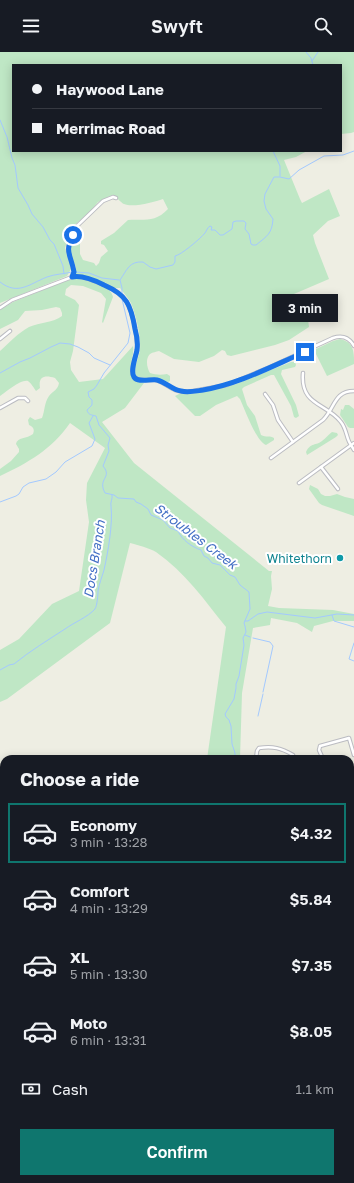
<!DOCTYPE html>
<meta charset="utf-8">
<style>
body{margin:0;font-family:"Golos Text",sans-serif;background:#20242c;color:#f1f3f6;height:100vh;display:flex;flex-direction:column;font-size:15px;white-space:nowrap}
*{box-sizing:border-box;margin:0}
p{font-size:13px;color:#9ea1a6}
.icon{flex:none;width:22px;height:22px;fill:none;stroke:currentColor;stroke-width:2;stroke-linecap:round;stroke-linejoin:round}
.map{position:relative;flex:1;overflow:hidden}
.drawer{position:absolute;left:0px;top:703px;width:354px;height:428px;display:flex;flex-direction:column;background:#171b24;border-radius:12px 12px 0 0;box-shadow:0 2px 10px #0003}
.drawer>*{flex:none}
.guide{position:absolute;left:12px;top:12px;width:330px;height:88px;border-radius:0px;box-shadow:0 2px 10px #0003;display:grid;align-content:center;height:88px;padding:0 20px;background:#171b24}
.end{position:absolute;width:18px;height:18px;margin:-9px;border:5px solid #1a73e8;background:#fff;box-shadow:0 0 0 2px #fff}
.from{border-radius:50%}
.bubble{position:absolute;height:28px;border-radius:0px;background:#171b24;box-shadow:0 2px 10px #0003;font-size:13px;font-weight:600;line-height:28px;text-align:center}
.guide b{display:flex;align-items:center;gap:14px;height:38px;font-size:15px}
.guide b+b{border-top:1px solid #363941}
.guide i{width:10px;height:10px;background:#f1f3f6}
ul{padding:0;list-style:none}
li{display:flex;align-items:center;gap:12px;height:60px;margin:0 8px 6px;padding:0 12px;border:2px solid transparent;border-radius:0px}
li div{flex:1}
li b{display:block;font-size:15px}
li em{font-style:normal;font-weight:600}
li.selected{border-color:#0f766e}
li>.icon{width:36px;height:36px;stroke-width:1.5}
h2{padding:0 20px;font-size:18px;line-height:48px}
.pay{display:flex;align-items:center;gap:10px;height:44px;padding:0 20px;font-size:15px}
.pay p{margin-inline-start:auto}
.cta{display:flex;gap:8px;margin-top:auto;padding:8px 20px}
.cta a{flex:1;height:46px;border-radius:0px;background:#0f766e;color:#fff;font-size:16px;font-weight:600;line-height:46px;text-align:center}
header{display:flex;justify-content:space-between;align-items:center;height:52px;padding:0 20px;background:#171b24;font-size:18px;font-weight:600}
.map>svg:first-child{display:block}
</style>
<header><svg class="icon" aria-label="menu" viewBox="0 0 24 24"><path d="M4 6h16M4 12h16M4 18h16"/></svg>Swyft<svg class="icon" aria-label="search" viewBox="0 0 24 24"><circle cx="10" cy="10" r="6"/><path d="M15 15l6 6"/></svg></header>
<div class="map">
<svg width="354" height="1131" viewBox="0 0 354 1131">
<rect width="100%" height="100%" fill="#eeeee3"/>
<path fill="#deddd1" d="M0,988L4,989V1127H320L325,1131H0Z"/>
<g fill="#bfe7c5">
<path d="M0,0H354V80L351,81L341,82V13H13V99H307L296,105L284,108L300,147L302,151L329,137L340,164L328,169L313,183L315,191L329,227L294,242C303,249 308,264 309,275L289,288L275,293L231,304L227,303L225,299L222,298L214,304L199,310L174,307L159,299C156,300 153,300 150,302C145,307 147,316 150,321C156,323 161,323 167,322L170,324V329L168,330L157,327L136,325C133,316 139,306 140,297C141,284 136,263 131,251C128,246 124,241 120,236H114L91,225L75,222V218L76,215C67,197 69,195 77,178L80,181V202L83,208L94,211L96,214L99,211L101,205L108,199L104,193L101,192V189L114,181L128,168C144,167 155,171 168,157L163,147C154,150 133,156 124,152C121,151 118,146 114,144H110L98,150L89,161L72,175L65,196L71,217L67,224L0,251Z"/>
<path d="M74,227C85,227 111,232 113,245L103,271L102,270L106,247L101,241L83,234L71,233L66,237L65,243L75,248L79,253L73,299L70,310L71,318L79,330L103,327L133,294C135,306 125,319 135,329L144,331L125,356L102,370L134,411L269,519H272L271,524L272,537L268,554L279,556L333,558L354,562V569H333L314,574L312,580L297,571L271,566L270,573L253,576L242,641L240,707H207L226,575C205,549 185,520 156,500C149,496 138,493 130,491L110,571L7,647L0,650V598L19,587L52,552L79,539L89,470L86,448L87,431L105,396L70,371C52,397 28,411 0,424V417L11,409L19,400V397L16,392C17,385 27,387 33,382C35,377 33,375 29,373L28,368L30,365L35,368L42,366C45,359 44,351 49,344C53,339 58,338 59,331L55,326C45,323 38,324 40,336L36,339C34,336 31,331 28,329C21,327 6,340 0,344V299C9,291 18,281 29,275C40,270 53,271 62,264V261L60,256L56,255L42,258L25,259L18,268L0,277V258L13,250L65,229Z"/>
<path d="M340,287C354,290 354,300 354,312L327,324L314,298L333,289Z"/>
<path d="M291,310H295L296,313L295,315L282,318L281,322L296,353L299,364L296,366L294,365L291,354L274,323H271L244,335L242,337L247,353L255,364L261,383C266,386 270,383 274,386V388L266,393C256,389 245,358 240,347L237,344L216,353L200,364H195L175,344L179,342H190L218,337L236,332Z"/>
<path d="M345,353H349L354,357V376H350L348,375L340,363L341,357L343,358Z"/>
<path d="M332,380L337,381L338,383L336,385L307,403L306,400C311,390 316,394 322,389C326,386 328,383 332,380Z"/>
<path d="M310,433L318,437L321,442L325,444H330L337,442L345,445L354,447V464L322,453L319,451L309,437Z"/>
<path d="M0,783H2L3,793L4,794V975L0,974Z"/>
<path d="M350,872L354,874V1028L350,1024Z"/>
<path d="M350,1048L354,1051V1128L350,1125Z"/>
<path d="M0,1111L4,1114V1127H21L22,1131H0Z"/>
<path d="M136,1127H316L322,1131H136Z"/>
</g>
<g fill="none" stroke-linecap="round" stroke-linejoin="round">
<g stroke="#a3c9ff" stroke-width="1">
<path d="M306,0L311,6L313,13"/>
<path d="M312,9L318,0"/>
<path d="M0,68L7,85L12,106L15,113L18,136L28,153L32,162L43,175L50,188L54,192L63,214L64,222"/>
<path d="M273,99L280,114V124"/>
<path d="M75,220L89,221L102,226L119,228"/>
<path d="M0,230C18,244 29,232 47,225C55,222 64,222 72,220"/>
<path d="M122,244V236L120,228C127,218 129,209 143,210L150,215L156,217L173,213L175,210V204C181,203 200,187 205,181C207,178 207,176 210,174L212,175L211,178H215L220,183H223L232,177L233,170L236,169H244L246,171L245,177L249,182L251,192L253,193H256C267,184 272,182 273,167L266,157L264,149L265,142L274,125H280L289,127L299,118L324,104L343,103L354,99"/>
<path d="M122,247L130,281L128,291L104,321L97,333L94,337L88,340L89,345L92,348V353L87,358C88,363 92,363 96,364L99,373L110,386L108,393L109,399L103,414C113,426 97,426 105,441L114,443L118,446L134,447L136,450L141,452L148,457L151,463L163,468L170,476L178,479C182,488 192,495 201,498L204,504L208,506L212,511L220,513L230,523L235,525L240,533L249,540L250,557L244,571L245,574L246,580L243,586L244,593L239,624L236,632V636L234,647L225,662L226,665L229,668L231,674L232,692L235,701V704L232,707"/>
<path d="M0,321L20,310L30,306L51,295L60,291L70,292L78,295L89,301L94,306L110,313"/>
<path d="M0,450L16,444L19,442L23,435L29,431L46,427L56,420L65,410L92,394L95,387L89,371L93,364"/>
<path d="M332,563L334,569L354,575"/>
<path d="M245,569H248L258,562L267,560L315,566L337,562L354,563"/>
<path d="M245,583L250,585"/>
<path d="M253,586L270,590L273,594L263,640"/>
<path d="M354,591L349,607L354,609"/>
<path d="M0,618L9,613L14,612C30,599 48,588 65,577C73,571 88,565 95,557C97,554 98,543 98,539C99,532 102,525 104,518C108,500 113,472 111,454C110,450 113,447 112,443"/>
<path d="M258,664L263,642"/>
<path d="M350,874L354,875"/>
<path d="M350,990L354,1001"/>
<path d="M0,1062L4,1059"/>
<path d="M128,1127L129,1131"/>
</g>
<defs>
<g id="minor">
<path d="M72,224L74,220L68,198L69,192L77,174L103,149L113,145L116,146"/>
<path d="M0,256L12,248L72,225C82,223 94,229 104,233C126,242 130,252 135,275C136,283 138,291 137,299C135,305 131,319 133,323C137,331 149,327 156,328C163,330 168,335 175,338C179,339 183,340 187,340L227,333L270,315L333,286C342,283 349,285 354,294"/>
<path d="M0,287L10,279"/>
<path d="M303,321C300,354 327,351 341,370C345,375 346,381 348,387C349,391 352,394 354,398"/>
<path d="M265,342L273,353L278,368L293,390"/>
<path d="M0,356L18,346H25L28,349"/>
<path d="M271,406L323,368C335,356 334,339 354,339"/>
<path d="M321,415L338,437"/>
<path d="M299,431L354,391"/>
<path d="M256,707L257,699L259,696C273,694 281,696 293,703L291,707"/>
<path d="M323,707L319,698L320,694L349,686L354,703"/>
<path d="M350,756L354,758"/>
<path d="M350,809L354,795"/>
<path d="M350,835L354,836"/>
<path d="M350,855L354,857"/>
<path d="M350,1044L354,1047"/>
<path d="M131,1127L132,1131"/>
</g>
<g id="highway">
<path d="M0,977L4,978"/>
<path d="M0,984L4,986"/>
<path d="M329,1127L334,1131"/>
<path d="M341,1127L347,1131"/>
</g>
</defs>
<use href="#minor" stroke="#bbbcc2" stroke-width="4.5"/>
<use href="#highway" stroke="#f2cb00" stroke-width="6"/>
<use href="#minor" stroke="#fff" stroke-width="2.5"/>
<use href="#highway" stroke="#fff38a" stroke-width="4.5"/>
</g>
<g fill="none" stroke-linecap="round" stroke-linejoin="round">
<path stroke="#1a73e8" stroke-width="5" d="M73,183C64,201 71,202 74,220L72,225C82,223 94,228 104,233C127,243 131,253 135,277C137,284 138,291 137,298C136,304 130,319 134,325C138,331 150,327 157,328C166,330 172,338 181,339C188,341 196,339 203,338C239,332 272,314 305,300"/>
</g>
<circle fill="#0f9aa8" stroke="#fff" stroke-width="1.5" cx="340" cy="506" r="4"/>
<g text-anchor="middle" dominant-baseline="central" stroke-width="4" stroke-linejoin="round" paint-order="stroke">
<g font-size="12" fill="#0d838f" stroke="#fff" text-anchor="end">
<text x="332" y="506">Whitethorn</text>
</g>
<g font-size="13" font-style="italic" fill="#436fc5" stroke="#fff">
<text transform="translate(196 484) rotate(37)">Stroubles Creek</text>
<text transform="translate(94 507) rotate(-81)">Docs Branch</text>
</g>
</g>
</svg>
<i class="end from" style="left:73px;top:183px"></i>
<i class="end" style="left:305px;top:300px"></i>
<div class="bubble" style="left:272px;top:242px;width:66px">3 min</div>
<div class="guide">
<b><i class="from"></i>Haywood Lane</b>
<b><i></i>Merrimac Road</b>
</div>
<section class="drawer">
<h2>Choose a ride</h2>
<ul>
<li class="selected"><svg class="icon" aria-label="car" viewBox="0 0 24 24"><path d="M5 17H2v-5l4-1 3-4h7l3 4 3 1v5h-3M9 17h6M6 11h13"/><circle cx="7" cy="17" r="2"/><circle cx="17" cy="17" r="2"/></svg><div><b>Economy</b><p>3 min · 13:28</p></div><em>$4.32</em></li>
<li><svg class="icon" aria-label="car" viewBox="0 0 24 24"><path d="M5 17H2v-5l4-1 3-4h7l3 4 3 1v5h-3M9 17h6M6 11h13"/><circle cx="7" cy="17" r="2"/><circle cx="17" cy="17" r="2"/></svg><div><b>Comfort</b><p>4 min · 13:29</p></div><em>$5.84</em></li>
<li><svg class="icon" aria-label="car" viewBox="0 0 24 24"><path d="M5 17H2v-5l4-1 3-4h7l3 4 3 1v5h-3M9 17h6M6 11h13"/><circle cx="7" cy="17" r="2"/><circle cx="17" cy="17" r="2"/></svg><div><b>XL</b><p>5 min · 13:30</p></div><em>$7.35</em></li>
<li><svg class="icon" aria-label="car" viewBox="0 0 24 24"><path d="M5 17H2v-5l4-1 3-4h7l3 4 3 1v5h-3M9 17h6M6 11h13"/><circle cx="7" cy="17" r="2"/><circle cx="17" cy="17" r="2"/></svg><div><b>Moto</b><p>6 min · 13:31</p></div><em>$8.05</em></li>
</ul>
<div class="pay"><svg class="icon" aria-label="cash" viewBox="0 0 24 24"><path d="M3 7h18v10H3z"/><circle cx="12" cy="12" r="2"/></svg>Cash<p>1.1 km</p></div>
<div class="cta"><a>Confirm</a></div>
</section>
</div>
